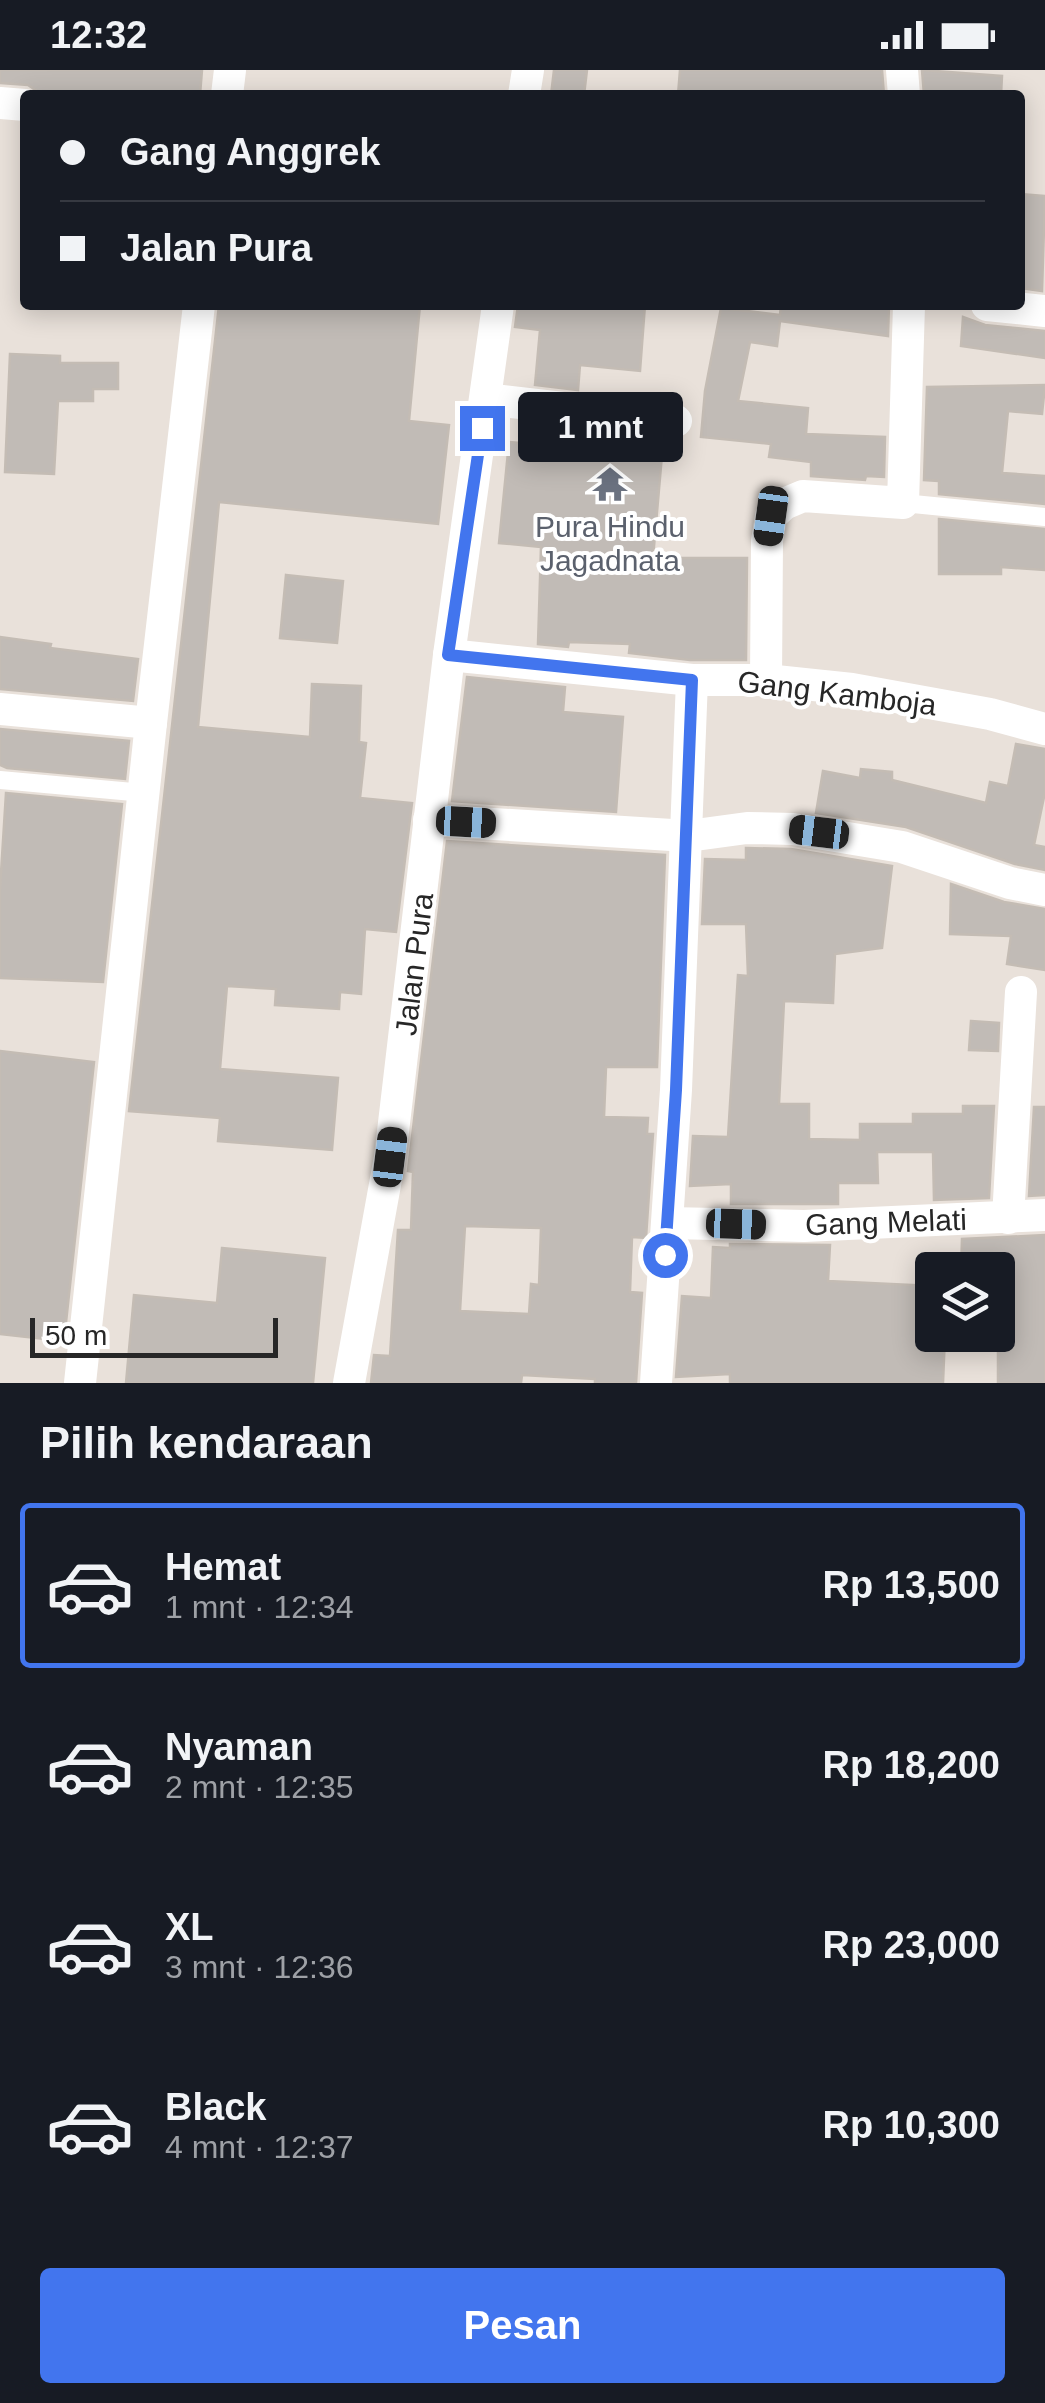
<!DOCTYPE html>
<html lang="id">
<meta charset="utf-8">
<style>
body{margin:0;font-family:Helvetica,sans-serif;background:#242831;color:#f1f3f6;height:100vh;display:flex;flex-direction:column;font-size:38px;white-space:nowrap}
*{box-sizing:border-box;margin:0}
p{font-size:32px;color:#9ea1a6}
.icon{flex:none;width:55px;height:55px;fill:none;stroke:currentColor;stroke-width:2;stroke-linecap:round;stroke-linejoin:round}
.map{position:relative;height:1313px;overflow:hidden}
.panel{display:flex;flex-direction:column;background:#171b24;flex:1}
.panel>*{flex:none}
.banner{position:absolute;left:20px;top:20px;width:1005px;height:220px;border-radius:10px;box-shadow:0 5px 25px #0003;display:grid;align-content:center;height:220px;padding:0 40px;background:#171b24}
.tools{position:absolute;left:915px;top:1182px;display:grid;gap:20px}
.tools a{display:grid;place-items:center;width:100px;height:100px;border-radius:10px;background:#171b24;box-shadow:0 5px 25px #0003;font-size:50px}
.scale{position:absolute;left:30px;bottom:25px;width:248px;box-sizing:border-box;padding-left:10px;border:5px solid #272727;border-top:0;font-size:28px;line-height:35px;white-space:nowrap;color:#272727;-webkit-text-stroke:8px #fff;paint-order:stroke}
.end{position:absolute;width:45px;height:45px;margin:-22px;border:12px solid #4275ee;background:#fff;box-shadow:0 0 0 5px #fff}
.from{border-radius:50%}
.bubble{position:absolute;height:70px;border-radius:10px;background:#171b24;box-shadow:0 5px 25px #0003;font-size:32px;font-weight:600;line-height:70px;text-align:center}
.car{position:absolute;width:30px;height:60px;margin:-30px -15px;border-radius:12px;box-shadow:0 0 8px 2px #0007;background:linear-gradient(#222 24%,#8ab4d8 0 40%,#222 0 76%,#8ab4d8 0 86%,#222 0)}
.banner b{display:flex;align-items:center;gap:35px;height:95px;font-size:38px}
.banner b+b{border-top:2px solid #363941}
.banner i{width:25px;height:25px;background:#f1f3f6}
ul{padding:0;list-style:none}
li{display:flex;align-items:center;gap:30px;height:165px;margin:0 20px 15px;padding:0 20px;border:5px solid transparent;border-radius:10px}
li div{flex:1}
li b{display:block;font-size:38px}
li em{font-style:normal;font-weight:600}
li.current{border-color:#4275ee}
li>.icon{width:90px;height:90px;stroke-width:1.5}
h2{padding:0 40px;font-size:45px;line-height:120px}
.cta{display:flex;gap:20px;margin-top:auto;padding:20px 40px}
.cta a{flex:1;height:115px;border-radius:10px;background:#4275ee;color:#fff;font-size:40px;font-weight:600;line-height:115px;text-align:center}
.status{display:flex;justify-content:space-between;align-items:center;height:70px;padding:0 50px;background:#171b24;direction:ltr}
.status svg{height:28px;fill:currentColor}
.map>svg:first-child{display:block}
</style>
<div class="status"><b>12:32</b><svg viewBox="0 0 49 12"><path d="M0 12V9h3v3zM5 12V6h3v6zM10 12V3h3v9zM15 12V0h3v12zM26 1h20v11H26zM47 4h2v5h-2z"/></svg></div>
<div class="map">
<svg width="1045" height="1313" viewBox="0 0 1045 1313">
<rect width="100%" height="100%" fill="#e9e1da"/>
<g fill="#c1bbb6" stroke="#c4bcb4" stroke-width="2.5" fill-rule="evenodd">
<path d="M0,0H202L200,25L41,24L28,15L0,13Z"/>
<path d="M554,0H587L584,25H551Z"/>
<path d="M680,0H882L884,25H678Z"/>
<path d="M922,0L1002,6L1001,25H924Z"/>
<path d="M1020,124L1045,126L1042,221L1020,218Z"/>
<path d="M219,235H420L409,351L449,355L438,454L219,432L198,657L310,667L312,614L361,616L359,672L366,673L360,728L412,733L396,862L365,859L361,924L340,922L339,939L275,935L276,919L227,916L220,999L338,1008L332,1080L218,1071L220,1048L129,1041Z"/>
<path d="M518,235H645L640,301L580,295L578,320L535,315L540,260L515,257Z"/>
<path d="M781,235H889L888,266L780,251L777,276L750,272L738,331L808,338L806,364L885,367L884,407L866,406L865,410L811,406V392L769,387L771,374L701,367L705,321L721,238L780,245Z"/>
<path d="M963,247L985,255L1045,261V288L961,276Z"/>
<path d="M10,284L60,286V293H118V319H93V331H58L54,404L5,402Z"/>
<path d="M1045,315L1042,344L1008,341L1002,403L1045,406V434L939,424V411L924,410L927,317Z"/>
<path d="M509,372L662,385L653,488H747L746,590H690L629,583L630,574L569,572L568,577L538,574L541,477L499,473Z"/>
<path d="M939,449L1045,459V500L1001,497V504H939Z"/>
<path d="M286,505L343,511L337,573L280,568Z"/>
<path d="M0,567L51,574L50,578L138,589L133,631L0,619Z"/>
<path d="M467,607L565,617L563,642L623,647L616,742L452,731Z"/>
<path d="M0,659L129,671L125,709L7,698L0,695Z"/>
<path d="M1016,674L1045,679V722L1034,775L1045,777V800L1015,794L906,757L816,743L823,701L860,708L861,699L892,702V710L986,733L990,712L1008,716Z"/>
<path d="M6,723L122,734L103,912L0,908V819Z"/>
<path d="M447,771L665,785L657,997H606L604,1047L648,1048L647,1064H653L646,1168L632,1167L630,1222L642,1223L636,1313H595V1309L522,1305L521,1313H371L374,1285L390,1286L398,1160H411L413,1102L408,1101ZM465,1156L541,1158L539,1215L531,1214L529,1244L460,1241Z"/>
<path d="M746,778L791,779L892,796L882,878L835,884L833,933L784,931L779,1034H809V1069L860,1070V1054H913V1044H963V1036H994L989,1128L934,1130L933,1082H877L878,1113H838V1134H731V1114L690,1116L693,1066L728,1067L738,905L748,906L746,854H702L705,789L746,790Z"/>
<path d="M951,814L1004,832L1045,839V900L1007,894L1011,866L950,864Z"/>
<path d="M971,951L999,953L998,981L969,980Z"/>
<path d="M0,981L94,992L64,1271L0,1264Z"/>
<path d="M1034,1037H1045V1125L1029,1126Z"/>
<path d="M1045,1165V1313H998V1200H961L962,1169Z"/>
<path d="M730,1174L830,1175L828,1211L932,1216V1265H945L943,1313H730V1304L676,1307L682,1226L711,1228L713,1177L730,1178Z"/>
<path d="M222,1178L325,1188L313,1313H126L134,1225L217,1233Z"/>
</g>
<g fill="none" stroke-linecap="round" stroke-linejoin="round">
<g stroke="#fff" stroke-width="18">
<path d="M903,433L1045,447"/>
<path d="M0,710L144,723"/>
</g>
<g stroke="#fff" stroke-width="32">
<path d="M902,0L904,25"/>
<path d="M227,25L230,0"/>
<path d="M524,25L528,0"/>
<path d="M0,33L25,35"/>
<path d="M987,235L1045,241"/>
<path d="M486,329L676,351"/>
<path d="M449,585L692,610H766L852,619L990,644L1045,659"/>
<path d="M766,610L767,471L771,446L784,434L803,426L903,433L909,235"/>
<path d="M0,639L151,653"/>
<path d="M429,750L688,766L747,758L793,759L902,777L1010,813L1045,820"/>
<path d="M1008,1148L1021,922"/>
<path d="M668,1153L804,1156L1045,1145"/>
<path d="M80,1313L151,653L199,235"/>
<path d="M349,1313L390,1087L449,585L498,235"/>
<path d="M656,1313L676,1020L692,610"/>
</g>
</g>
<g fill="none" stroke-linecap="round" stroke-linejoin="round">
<path stroke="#4275ee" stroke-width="12" d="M482,358L448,585L692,610L676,1020L665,1185"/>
</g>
<defs>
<symbol id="temple-bare" viewBox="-9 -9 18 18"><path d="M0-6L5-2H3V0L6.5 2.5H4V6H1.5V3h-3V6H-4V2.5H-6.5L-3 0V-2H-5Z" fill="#6b7280" stroke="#fff" stroke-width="2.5" paint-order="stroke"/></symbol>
</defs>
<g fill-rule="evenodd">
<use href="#temple-bare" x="585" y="389" width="50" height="50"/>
</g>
<g text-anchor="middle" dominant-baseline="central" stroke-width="8" stroke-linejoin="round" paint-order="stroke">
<g font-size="30" fill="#5b616d" stroke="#fff">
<text x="610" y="456">Pura Hindu<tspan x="610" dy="34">Jagadnata</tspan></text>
</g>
<g font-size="30" fill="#272727" stroke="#fff">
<text transform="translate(837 623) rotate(7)">Gang Kamboja</text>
<text transform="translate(414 894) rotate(-83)">Jalan Pura</text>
<text transform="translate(886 1152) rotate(-2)">Gang Melati</text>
</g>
</g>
</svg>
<div class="tools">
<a><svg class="icon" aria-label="layers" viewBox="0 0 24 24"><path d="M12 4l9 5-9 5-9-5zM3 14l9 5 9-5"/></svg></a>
</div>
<div class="scale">50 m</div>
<i class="end from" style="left:665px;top:1185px"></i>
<i class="end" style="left:482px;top:358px"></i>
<div class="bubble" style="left:518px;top:322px;width:165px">1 mnt</div>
<i class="car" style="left:771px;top:446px;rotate:188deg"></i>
<i class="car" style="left:466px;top:752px;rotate:93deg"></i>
<i class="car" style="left:819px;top:762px;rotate:277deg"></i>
<i class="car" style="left:390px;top:1087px;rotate:7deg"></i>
<i class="car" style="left:736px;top:1154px;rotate:92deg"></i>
<div class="banner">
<b><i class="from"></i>Gang Anggrek</b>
<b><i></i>Jalan Pura</b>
</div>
</div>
<section class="panel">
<h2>Pilih kendaraan</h2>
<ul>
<li class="current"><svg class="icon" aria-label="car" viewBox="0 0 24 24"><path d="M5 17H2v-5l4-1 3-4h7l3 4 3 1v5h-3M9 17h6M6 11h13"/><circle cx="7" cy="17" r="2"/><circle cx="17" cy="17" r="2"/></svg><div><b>Hemat</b><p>1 mnt · 12:34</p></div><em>Rp 13,500</em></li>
<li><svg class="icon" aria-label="car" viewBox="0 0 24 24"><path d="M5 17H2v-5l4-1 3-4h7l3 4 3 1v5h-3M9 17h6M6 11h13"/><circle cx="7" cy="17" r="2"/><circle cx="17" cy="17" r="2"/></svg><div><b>Nyaman</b><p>2 mnt · 12:35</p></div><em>Rp 18,200</em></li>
<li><svg class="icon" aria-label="car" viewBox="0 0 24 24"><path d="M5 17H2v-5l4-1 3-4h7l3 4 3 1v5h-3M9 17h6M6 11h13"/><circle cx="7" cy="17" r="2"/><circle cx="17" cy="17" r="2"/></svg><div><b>XL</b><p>3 mnt · 12:36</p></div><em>Rp 23,000</em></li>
<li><svg class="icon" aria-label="car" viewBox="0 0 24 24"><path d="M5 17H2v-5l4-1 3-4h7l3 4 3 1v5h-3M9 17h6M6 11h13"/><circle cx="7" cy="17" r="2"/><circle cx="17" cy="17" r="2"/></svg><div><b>Black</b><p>4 mnt · 12:37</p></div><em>Rp 10,300</em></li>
</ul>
<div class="cta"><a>Pesan</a></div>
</section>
